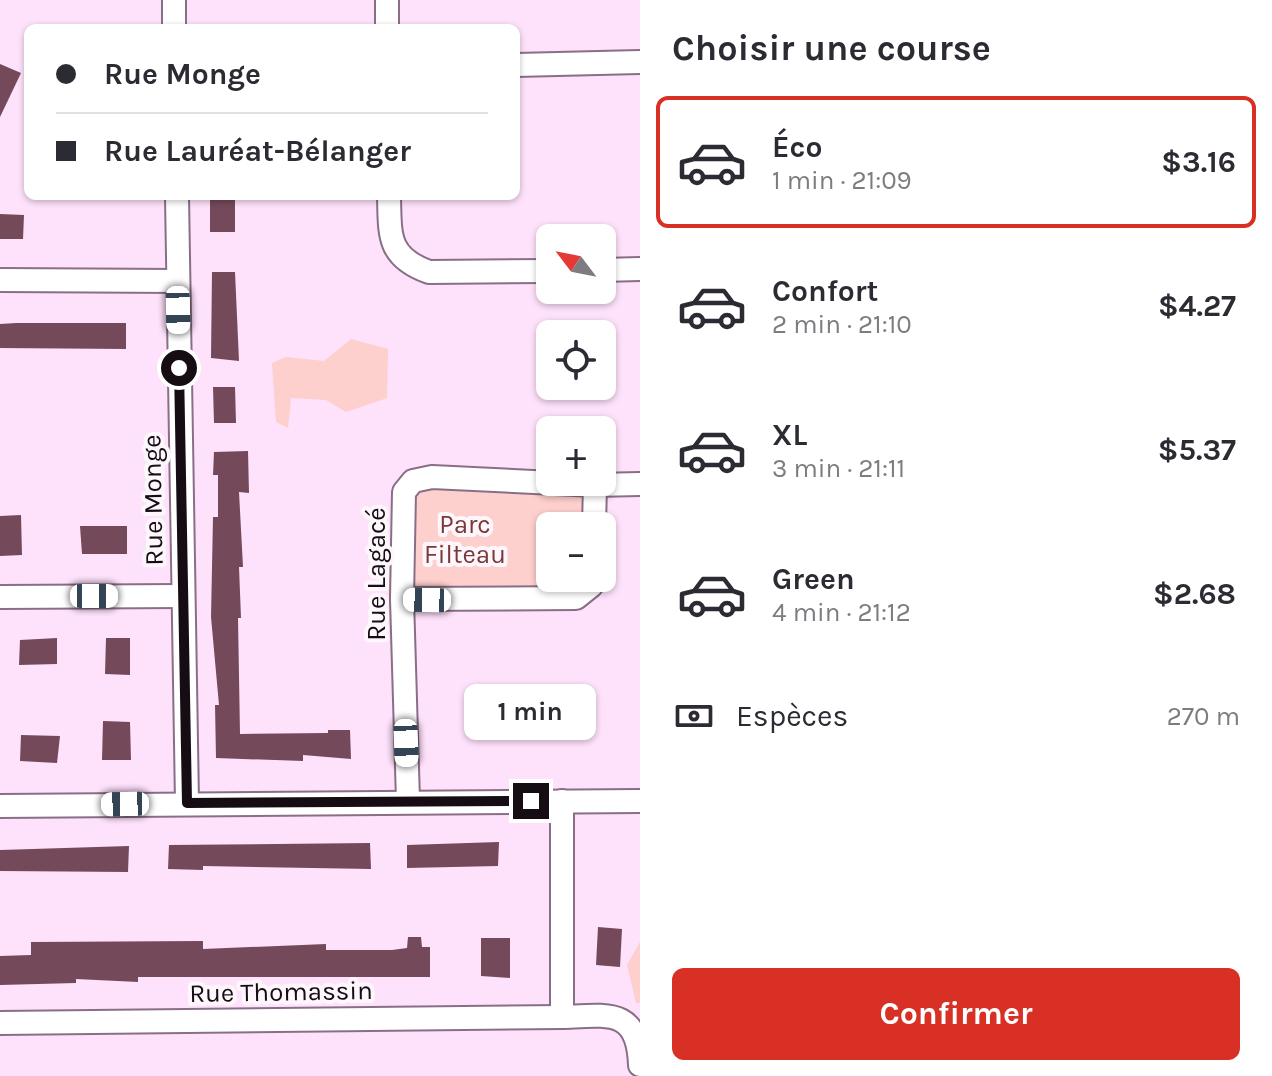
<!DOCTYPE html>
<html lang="fr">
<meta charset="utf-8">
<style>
body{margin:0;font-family:Karla,sans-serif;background:#f7f7f7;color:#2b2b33;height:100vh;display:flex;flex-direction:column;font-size:30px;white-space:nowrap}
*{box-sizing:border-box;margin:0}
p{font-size:26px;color:#7c7c81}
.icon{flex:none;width:44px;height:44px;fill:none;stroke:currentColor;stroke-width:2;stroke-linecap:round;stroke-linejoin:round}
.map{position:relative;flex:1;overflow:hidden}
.sheet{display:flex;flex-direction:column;background:#fff;width:632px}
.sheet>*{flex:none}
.top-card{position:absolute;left:24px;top:24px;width:496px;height:176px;border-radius:12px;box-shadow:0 2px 6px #0004;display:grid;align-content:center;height:176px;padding:0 32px;background:#fff}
.needle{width:52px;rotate:302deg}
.tools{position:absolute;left:536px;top:224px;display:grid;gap:16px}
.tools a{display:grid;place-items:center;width:80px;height:80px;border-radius:12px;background:#fff;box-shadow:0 2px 6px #0004;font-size:40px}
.end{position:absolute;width:36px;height:36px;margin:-18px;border:10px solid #150c14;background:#fff;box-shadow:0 0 0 4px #fff}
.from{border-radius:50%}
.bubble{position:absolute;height:56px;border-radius:12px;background:#fff;box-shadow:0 2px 6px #0004;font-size:26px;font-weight:700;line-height:56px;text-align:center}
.car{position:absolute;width:24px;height:48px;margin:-24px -12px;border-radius:10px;box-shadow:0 0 6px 2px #0007;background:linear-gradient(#fff 24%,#345 0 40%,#fff 0 76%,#345 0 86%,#fff 0)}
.top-card b{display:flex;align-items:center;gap:28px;height:76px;font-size:30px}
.top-card b+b{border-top:2px solid #e1e1e2}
.top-card i{width:20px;height:20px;background:#2b2b33}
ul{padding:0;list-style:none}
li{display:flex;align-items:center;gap:24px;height:132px;margin:0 16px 12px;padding:0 16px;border:4px solid transparent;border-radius:12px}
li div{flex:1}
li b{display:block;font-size:30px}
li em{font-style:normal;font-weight:700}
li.current{border-color:#d93025}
li>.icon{width:72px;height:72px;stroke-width:1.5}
h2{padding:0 32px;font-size:36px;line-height:96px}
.pay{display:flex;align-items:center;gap:20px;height:88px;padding:0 32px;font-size:30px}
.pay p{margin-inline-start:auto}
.button{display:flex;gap:16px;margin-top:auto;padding:16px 32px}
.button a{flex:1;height:92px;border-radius:12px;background:#d93025;color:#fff;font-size:32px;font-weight:700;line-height:92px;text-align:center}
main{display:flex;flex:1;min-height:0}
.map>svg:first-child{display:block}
</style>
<main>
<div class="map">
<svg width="640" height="1076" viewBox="0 0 640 1076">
<rect width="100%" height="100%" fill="#fee1fb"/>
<g fill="#fdcfcd">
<path d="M351,339L388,349L387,398L346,412L326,400L291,398L288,428L276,422L272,363L286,357L324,361Z"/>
<path d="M413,481L595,485L594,526H550V578H591V586L402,599Z"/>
<path d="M640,942V1003H636L627,965Z"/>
</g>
<g fill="#74495a">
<path d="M0,64L21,73L0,117Z"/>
<path d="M210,199L235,200V232H210Z"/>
<path d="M0,214L24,215L23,239H0Z"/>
<path d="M212,272H235L239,361L211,358Z"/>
<path d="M16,323H126V349L0,348V324Z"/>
<path d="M213,387H235L236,423H214Z"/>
<path d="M248,451L249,493L239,492L243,567H239L241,618H238L240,734L328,733V730H350L351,759L303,755V761L216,758L215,705H219L211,617L213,517H218V475H213L214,452Z"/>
<path d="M21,515L22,555L0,556V516Z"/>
<path d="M80,526H127V554H82Z"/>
<path d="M57,638V664L19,665L20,640Z"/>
<path d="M106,638H130V675L105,674Z"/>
<path d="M103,721L130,722L131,760H102Z"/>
<path d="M21,735L60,736L57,763L20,761Z"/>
<path d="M499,842L498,866L407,868V845Z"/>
<path d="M370,843L371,869L203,866V870L168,869L169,845Z"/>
<path d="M129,846L128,872L0,871V850Z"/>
<path d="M598,927L622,929L620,967L596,965Z"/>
<path d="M408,937H421L422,947H430V977H138V982L76,979V983L0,985V956L31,955V942L203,941V949L326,944V950H392L407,948Z"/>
<path d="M481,938H510V978L481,976Z"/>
</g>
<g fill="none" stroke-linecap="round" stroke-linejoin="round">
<defs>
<g id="minor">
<path d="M174,0V28"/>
<path d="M387,0V28"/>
<path d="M516,65L640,62"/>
<path d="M177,196L187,803"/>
<path d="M389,196C390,235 387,257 429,272L550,271"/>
<path d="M602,270L640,269"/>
<path d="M0,280L178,281"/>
<path d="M594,526L595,485"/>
<path d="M0,597L182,596"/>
<path d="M402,599L576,598L591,586V578"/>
<path d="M408,801L402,599L404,492L413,481L432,477L595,485L640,484"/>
<path d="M562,801V1017C609,1015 638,1008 640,1065"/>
<path d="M0,806L640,801"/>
<path d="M0,1023L562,1017"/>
</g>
</defs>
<use href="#minor" stroke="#896f86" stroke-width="26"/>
<use href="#minor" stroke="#fff" stroke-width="22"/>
</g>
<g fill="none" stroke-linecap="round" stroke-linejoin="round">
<path stroke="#150c14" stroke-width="10" d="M179,368L187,803L531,801"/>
</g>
<g text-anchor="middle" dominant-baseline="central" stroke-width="8" stroke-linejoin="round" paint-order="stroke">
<g font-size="26" fill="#150c14" stroke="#fdf7fc">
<text transform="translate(153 500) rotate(-91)">Rue Monge</text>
<text transform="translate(376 574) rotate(-90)">Rue Lagacé</text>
<text transform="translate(281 992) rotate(-1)">Rue Thomassin</text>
</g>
<g font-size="26" fill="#7a3839" stroke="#fdf7fc">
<text x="465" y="524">Parc<tspan x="465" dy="30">Filteau</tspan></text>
</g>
</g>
</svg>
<div class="tools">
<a><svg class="needle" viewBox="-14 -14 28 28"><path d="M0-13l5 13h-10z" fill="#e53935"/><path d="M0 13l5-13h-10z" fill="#7c7c81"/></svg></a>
<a><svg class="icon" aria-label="locate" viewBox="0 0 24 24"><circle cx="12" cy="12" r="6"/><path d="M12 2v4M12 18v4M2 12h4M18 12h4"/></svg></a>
<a>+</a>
<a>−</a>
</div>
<i class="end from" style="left:179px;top:368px"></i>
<i class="end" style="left:531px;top:801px"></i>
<div class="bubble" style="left:464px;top:684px;width:132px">1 min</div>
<i class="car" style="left:178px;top:310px;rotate:179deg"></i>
<i class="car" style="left:94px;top:596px;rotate:90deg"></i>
<i class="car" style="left:427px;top:600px;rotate:271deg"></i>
<i class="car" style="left:406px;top:743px;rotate:178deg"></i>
<i class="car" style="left:125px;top:804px;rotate:269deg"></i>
<div class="top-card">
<b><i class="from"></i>Rue Monge</b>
<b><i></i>Rue Lauréat-Bélanger</b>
</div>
</div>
<section class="sheet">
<h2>Choisir une course</h2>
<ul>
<li class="current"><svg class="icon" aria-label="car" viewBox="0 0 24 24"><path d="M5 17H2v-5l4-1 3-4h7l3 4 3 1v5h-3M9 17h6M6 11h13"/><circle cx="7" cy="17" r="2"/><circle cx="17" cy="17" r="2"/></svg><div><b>Éco</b><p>1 min · 21:09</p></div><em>$3.16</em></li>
<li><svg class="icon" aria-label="car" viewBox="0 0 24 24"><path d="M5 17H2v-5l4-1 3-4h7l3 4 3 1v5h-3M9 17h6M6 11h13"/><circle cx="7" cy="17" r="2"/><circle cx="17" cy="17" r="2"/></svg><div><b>Confort</b><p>2 min · 21:10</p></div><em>$4.27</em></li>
<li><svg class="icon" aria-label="car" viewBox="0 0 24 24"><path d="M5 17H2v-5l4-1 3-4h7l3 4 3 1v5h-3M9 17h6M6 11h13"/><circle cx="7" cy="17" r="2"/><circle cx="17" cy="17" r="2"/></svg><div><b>XL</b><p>3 min · 21:11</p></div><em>$5.37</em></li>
<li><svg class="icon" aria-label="car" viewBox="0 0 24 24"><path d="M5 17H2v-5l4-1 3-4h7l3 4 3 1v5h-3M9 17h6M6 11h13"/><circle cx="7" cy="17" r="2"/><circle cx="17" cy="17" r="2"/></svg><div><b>Green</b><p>4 min · 21:12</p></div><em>$2.68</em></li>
</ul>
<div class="pay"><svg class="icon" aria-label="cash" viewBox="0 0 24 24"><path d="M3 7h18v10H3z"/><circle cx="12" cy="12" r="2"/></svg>Espèces<p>270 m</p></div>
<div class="button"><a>Confirmer</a></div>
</section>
</main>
